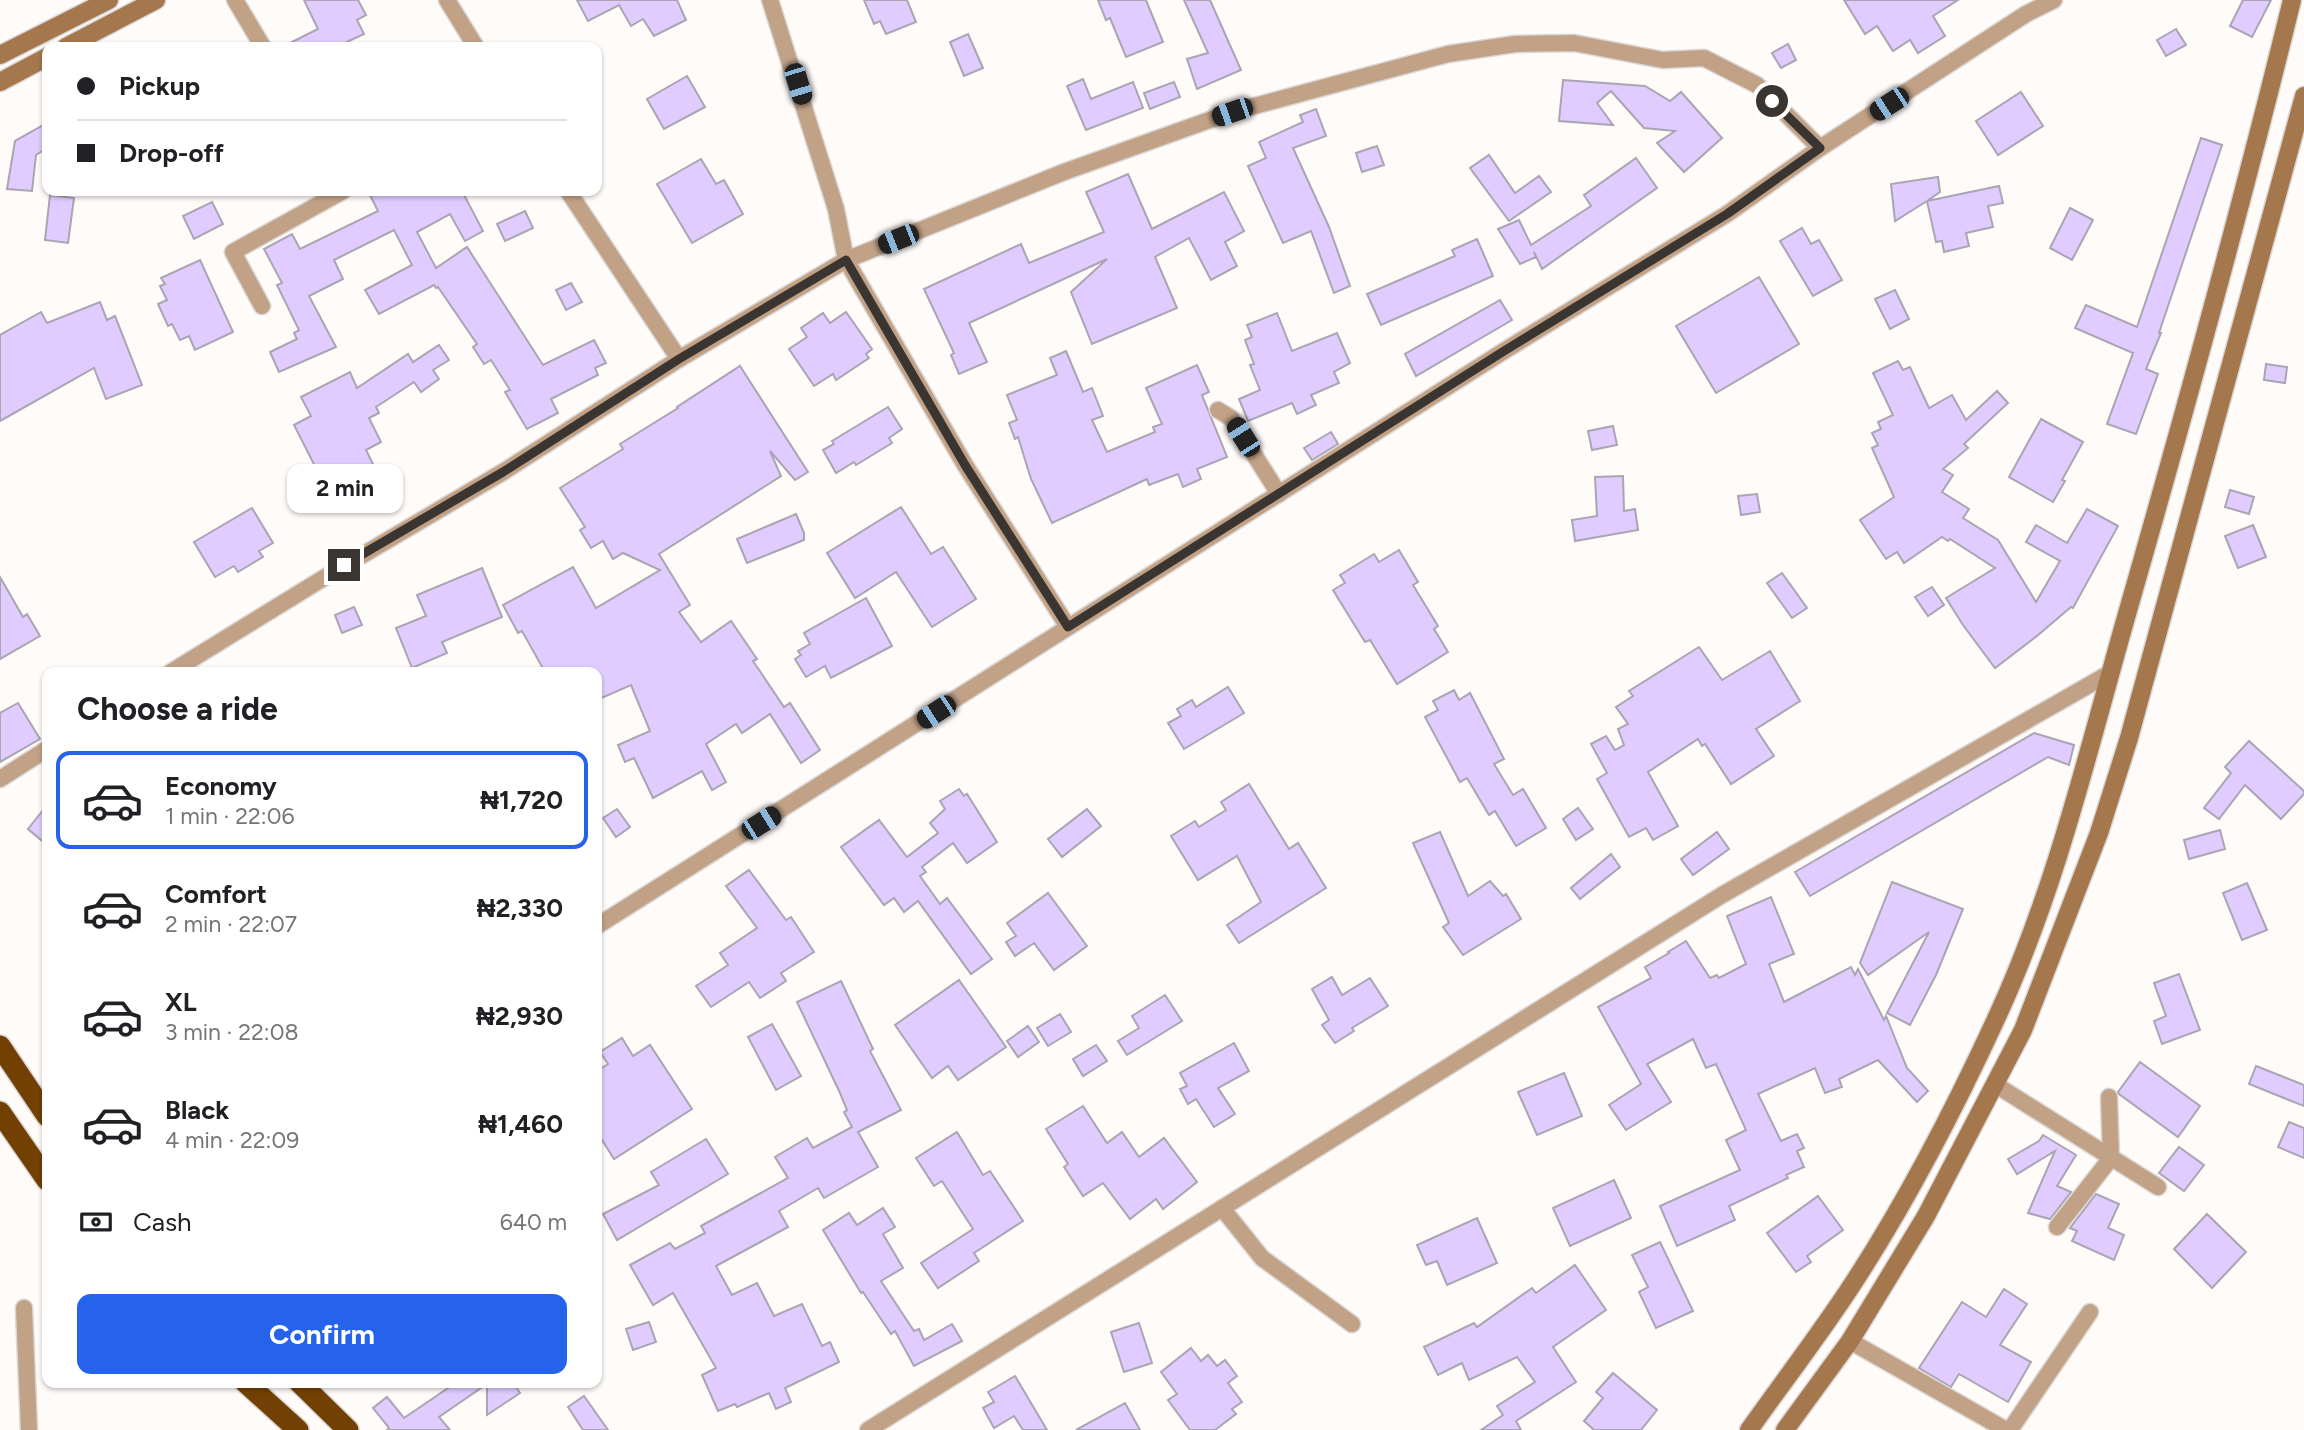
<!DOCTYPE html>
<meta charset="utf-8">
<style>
body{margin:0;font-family:Figtree,sans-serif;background:#f6f6f6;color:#202124;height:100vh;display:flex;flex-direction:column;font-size:26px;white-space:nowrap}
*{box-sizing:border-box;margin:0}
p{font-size:23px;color:#757577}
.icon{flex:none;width:38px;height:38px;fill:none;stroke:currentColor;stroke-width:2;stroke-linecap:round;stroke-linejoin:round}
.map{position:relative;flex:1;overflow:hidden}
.side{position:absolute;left:42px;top:667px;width:560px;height:721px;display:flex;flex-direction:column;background:#fff;border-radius:14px;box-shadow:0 2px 5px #0004}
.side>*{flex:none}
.top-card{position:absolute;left:42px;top:42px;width:560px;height:154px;border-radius:14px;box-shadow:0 2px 5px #0004;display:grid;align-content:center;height:154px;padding:0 35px;background:#fff}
.end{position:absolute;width:32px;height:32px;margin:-16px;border:9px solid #3b3531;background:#fff;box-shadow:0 0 0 4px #fff}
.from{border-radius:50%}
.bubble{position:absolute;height:49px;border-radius:14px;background:#fff;box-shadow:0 2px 5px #0004;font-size:23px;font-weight:700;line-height:49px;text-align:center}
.car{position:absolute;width:21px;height:42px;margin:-21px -10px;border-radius:9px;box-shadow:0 0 5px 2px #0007;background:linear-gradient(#222 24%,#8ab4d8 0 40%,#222 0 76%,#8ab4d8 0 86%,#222 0)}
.top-card b{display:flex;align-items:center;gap:24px;height:66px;font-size:26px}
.top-card b+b{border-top:2px solid #e0e0e0}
.top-card i{width:18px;height:18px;background:#202124}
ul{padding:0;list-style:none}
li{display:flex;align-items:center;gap:21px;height:98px;margin:0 14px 10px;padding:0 21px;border:4px solid transparent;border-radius:14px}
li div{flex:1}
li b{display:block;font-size:26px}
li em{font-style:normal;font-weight:700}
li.selected{border-color:#2563eb}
li>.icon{width:63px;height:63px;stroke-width:1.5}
h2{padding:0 35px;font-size:32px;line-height:84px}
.pay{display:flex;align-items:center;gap:18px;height:77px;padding:0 35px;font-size:26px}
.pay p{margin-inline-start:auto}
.cta{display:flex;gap:14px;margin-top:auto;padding:14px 35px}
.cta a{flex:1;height:80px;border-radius:14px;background:#2563eb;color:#fff;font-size:28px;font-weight:700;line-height:80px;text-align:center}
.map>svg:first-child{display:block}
</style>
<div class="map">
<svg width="2304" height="1430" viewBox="0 0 2304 1430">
<rect width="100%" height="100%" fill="#fefbf9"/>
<g fill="#e0ccff" stroke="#aaa4b3" stroke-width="2">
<path d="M304,0H358L366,15L357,20L364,34L336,47H282L318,29Z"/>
<path d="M577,0H677L686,20L654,36L643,19L631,26L619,5L588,21Z"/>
<path d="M864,0H907L916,22L886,34L880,21L874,24Z"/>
<path d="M1098,0H1146L1163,42L1126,57L1110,18L1106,20Z"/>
<path d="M1184,0H1210L1241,70L1197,89L1187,59L1208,53Z"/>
<path d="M1844,0H1958L1933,16L1945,36L1918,53L1910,40L1893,51L1877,26L1865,34Z"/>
<path d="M2243,0H2271L2252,37L2230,26Z"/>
<path d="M2176,29L2186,45L2166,56L2157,40Z"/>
<path d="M968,34L983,68L964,76L950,42Z"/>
<path d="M1788,44L1796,60L1781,68L1772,53Z"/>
<path d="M687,76L705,107L664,129L647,99Z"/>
<path d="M1083,79L1091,99L1133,82L1143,108L1086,130L1067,86Z"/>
<path d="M1563,80L1645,86L1670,101L1681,92L1722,138L1684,172L1657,143L1675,131L1644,128L1611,91L1597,103L1613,125L1559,121Z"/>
<path d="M1174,82L1180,97L1150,109L1144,93Z"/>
<path d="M2021,92L2043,126L1998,155L1976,121Z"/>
<path d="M1316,109L1326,136L1293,148L1329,227L1350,286L1334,293L1311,231L1283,243L1248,166L1266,158L1259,142L1303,122L1300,115Z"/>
<path d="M47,123V148L36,155L32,191L7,189L15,141Z"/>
<path d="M2201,138L2222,145L2159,333H2161L2146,369L2158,374L2136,434L2107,424L2133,353L2075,328L2086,305L2137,327Z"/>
<path d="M1377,146L1384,165L1362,172L1356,153Z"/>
<path d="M1489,155L1515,193L1539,176L1551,192L1509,221L1470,168Z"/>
<path d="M1636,158L1657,188L1542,269L1534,252L1536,257L1520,264L1498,229L1519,220L1531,245L1591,206L1584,195Z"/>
<path d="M701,159L716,184L724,180L743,214L692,243L657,184Z"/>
<path d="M1128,174L1152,229L1224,192L1244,231L1225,242L1237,266L1211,280L1189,238L1155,257L1177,308L1092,344L1071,292L1107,259L969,323L987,362L959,374L951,355L954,353L924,289L1021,244L1029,263L1104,232L1086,192Z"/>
<path d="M1938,177L1940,192L1927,201L1999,186L2003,203L1988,206L1993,227L1966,233L1969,246L1944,252L1942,241L1936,242L1927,201L1895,221L1891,184Z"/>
<path d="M368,191H462L483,231L465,241L450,214L417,232L436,268L467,247L543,365L594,340L606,363L595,368L598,375L551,399L558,413L527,429L505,392L510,390L491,360L484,364L473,347L477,344L438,287L436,288L434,285L379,314L365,290L412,265L394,230L334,260L343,279L309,296L336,347L279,372L270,352L297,339L294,333L299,330L277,285L282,283L264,249L292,234L300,249L378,211Z"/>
<path d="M50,195L74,198L68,243L45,240Z"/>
<path d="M212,202L223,224L194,239L183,216Z"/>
<path d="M2070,208L2093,220L2072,260L2050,248Z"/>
<path d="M525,211L533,228L505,241L497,224Z"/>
<path d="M1802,228L1811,244L1819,240L1842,280L1813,296L1780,241Z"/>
<path d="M1477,239L1493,276L1381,325L1367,294L1455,256L1452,250Z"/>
<path d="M200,260L233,332L195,350L189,336L180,340L172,324L168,326L158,304L167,300L160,286L165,284L161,278Z"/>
<path d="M1759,277L1799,344L1716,393L1676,326Z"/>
<path d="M571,283L582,302L566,310L556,290Z"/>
<path d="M1895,290L1909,319L1890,329L1875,299Z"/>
<path d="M1500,300L1512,320L1416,376L1405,354Z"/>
<path d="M100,302L107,320L115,316L142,385L106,399L94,368L0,421V335L41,312L47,323Z"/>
<path d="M846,312L872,349L866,354L869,358L836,380L833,374L814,386L789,349L807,337L801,328L823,313L830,323Z"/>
<path d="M1277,313L1292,351L1337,333L1350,363L1334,372L1339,383L1311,395L1316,405L1297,414L1292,403L1248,421L1239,399L1260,390L1250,365L1254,364L1245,340L1252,337L1247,325Z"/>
<path d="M439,345L449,360L433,370L439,379L421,392L414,382L376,407L379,413L369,418L381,442L366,450L374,466L346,480L343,475L324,484L294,425L311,416L301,397L350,372L357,388L408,354L413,362Z"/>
<path d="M1066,351L1083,392L1092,388L1103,416L1092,420L1107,452L1155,432L1153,427L1162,424L1146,388L1197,365L1209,392L1202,395L1227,457L1197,469L1201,479L1183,487L1178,474L1149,485L1147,479L1052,523L1031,479L1018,437L1015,439L1009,423L1017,420L1007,395L1057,375L1050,358Z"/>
<path d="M1898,361L1903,370L1910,367L1929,408L1952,395L1966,420L1997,391L2008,403L1964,444L1968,448L1943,469L1953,475L1942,492L1969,509L1963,518L1998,540L2036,602L2060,561L2026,542L2036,525L2067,543L2087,509L2118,526L2073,608L2071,607L2037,636L1995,668L1963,625L1946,598L1995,568L1950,539L1948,541L1942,537L1904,563L1897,552L1886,559L1860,520L1894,497L1872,448L1878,445L1872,433L1881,429L1878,422L1893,415L1873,373Z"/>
<path d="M2266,364L2287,367L2285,383L2264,380Z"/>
<path d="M740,366L808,472L795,480L770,451L781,476L659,554L690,605L679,612L701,642L731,621L757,659L753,661L784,707L790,703L820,750L801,763L770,714L742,733L736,724L706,744L726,782L712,790L702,771L653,798L634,758L625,762L618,745L650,731L631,685L597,700V672H545L522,631L518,633L503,605L573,567L596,608L660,570L623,553L613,559L603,541L591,548L580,530L585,527L560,488L623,449L620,444L678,408L677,407Z"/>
<path d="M888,407L902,429L889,438L892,443L856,465L854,462L836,473L823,450L834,444L832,441Z"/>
<path d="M2041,419L2083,442L2062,480L2065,481L2053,502L2009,477Z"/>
<path d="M1613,426L1617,445L1592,450L1588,431Z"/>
<path d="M1331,432L1338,444L1312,460L1304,448Z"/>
<path d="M1623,476L1624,511L1635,509L1638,530L1575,541L1572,520L1597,516L1595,477Z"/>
<path d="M2230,490L2254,497L2249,514L2225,507Z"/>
<path d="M1757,494L1760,512L1741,515L1738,496Z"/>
<path d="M901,507L931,554L943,547L976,599L932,627L896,572L855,598L827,553Z"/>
<path d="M252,508L273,543L259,551L263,557L238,572L234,566L215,577L194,542Z"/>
<path d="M796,514L804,533V540L747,563L737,539Z"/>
<path d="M2253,525L2266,557L2238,568L2225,536Z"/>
<path d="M1399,550L1418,582L1413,585L1438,626L1434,629L1448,652L1397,684L1370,640L1365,642L1333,590L1345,583L1340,575L1374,554L1379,562Z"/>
<path d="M482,568L502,617L442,642L447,653L412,668L396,628L426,616L417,595Z"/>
<path d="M1782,573L1807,608L1792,618L1767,583Z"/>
<path d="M0,577L23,617L27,614L40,636L0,659Z"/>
<path d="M1932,587L1944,605L1928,616L1915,597Z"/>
<path d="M866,598L892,646L831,678L825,666L806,677L795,659L801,655L798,651L810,644L804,633Z"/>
<path d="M354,607L362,625L342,633L335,615Z"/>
<path d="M1699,647L1722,680L1770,651L1800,701L1756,729L1774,756L1731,784L1705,744L1702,746L1698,739L1648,772L1678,826L1653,840L1646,828L1629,837L1597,779L1607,773L1591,744L1606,736L1615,750L1624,745L1618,729L1628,724L1616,707L1633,696L1629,691Z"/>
<path d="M1228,687L1244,713L1184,749L1168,723L1181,716L1177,709L1192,700L1196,707Z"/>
<path d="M1454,690L1459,700L1470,693L1504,759L1494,764L1513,795L1523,789L1546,828L1516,846L1495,811L1489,815L1467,778L1460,782L1425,717L1438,710L1433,701Z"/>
<path d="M18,703L40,739L0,762V713Z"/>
<path d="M2034,733L2074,745L2069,765L2048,757L1810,896L1795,872Z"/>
<path d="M2249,741L2304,791V794L2281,819L2245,785L2219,819L2204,808L2231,773L2225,767Z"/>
<path d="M1249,784L1289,849L1298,843L1326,888L1239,943L1227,925L1261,902L1237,856L1198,880L1171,836L1195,821L1199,827L1226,810L1221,802Z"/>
<path d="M959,789L964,796L967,794L997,842L967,863L953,843L922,867L926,872L920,876L940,904L947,898L992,959L971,974L918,901L904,912L894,898L884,905L841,847L879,820L907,857L938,833L930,823L945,809L940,801Z"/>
<path d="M47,805V845L28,829Z"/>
<path d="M1578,808L1593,829L1576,840L1563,819Z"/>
<path d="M617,809L630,827L616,837L603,818Z"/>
<path d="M1087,809L1101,826L1062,857L1048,839Z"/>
<path d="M2220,830L2225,849L2189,859L2184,840Z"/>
<path d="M1440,832L1468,896L1490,881L1503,896L1506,894L1521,919L1463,955L1443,927L1449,923L1413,843Z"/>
<path d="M1717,832L1729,849L1693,875L1681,859Z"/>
<path d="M1611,854L1620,867L1580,899L1571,888Z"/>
<path d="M749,870L786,920L791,917L814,952L781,973L786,981L760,998L749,982L711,1007L696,986L728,965L720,953L757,928L726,886Z"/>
<path d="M1892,882L1963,909L1936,975L1910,1025L1887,1013L1929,932L1868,975L1860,963Z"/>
<path d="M2247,883L2267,930L2242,940L2223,893Z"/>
<path d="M1048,893L1087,946L1054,970L1034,943L1015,956L1006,942L1016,936L1007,923Z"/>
<path d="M1771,897L1794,954L1769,964L1784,1002L1851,967L1855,975L1858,969L1884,1020L1886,1016L1907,1068L1928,1091L1917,1102L1878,1060L1839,1079L1842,1087L1825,1093L1815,1068L1758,1094L1781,1141L1797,1134L1804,1148L1797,1151L1804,1167L1786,1175L1788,1178L1729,1206L1735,1220L1677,1246L1660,1206L1740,1170L1726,1140L1746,1130L1716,1064L1706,1068L1693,1039L1647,1064L1671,1102L1626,1130L1609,1105L1641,1084L1598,1007L1651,978L1645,967L1669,953L1668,952L1686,941L1710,978L1717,975L1719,978L1746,964L1727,916Z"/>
<path d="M2179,974L2200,1030L2162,1044L2154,1021L2166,1016L2154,983Z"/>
<path d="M1332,977L1342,995L1370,978L1388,1006L1352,1028L1354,1031L1335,1043L1322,1025L1329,1020L1312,989Z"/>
<path d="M959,980L1006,1047L958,1080L948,1066L932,1078L895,1025Z"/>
<path d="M841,981L873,1049L870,1051L901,1110L858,1132L878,1167L824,1198L818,1188L779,1211L788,1227L716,1266L732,1295L757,1283L774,1316L802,1304L822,1346L830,1342L839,1362L785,1388L791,1402L776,1409L769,1393L737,1407L735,1404L718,1411L702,1375L716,1368L673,1293L653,1305L630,1265L670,1243L675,1249L705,1233L701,1226L788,1178L775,1157L807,1138L813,1148L852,1127L844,1112L847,1110L840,1093L797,1002Z"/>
<path d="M1165,995L1182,1021L1127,1055L1118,1041L1139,1028L1132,1016Z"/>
<path d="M1060,1014L1071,1032L1048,1046L1037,1028Z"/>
<path d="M772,1024L801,1076L776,1090L748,1037Z"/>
<path d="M1028,1026L1039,1042L1018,1057L1007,1041Z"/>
<path d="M622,1038L633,1056L650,1045L692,1109L614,1159L597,1132V1071L608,1064L600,1052Z"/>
<path d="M1234,1043L1249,1071L1218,1088L1235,1114L1214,1127L1196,1099L1188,1104L1180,1089L1187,1086L1180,1073Z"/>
<path d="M1096,1045L1107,1061L1083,1076L1073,1059Z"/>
<path d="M2140,1062L2200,1106L2178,1137L2119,1094L2118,1092Z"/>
<path d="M2256,1066L2304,1085V1106L2249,1084Z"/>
<path d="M1564,1073L1582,1116L1537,1135L1518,1092Z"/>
<path d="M1083,1106L1107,1143L1122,1132L1139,1157L1164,1138L1197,1182L1163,1209L1156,1199L1130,1219L1103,1183L1083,1196L1064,1167L1068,1164L1046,1129Z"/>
<path d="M2289,1122L2304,1128V1158L2278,1147Z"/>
<path d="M957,1132L983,1175L990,1171L1023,1221L974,1253L979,1261L938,1288L921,1263L973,1229L942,1181L934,1186L916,1158Z"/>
<path d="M2043,1135L2076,1155L2057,1186L2071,1192L2050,1219L2028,1213L2055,1151L2017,1174L2008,1159L2039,1141Z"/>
<path d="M706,1139L728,1174L617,1240L603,1214L659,1185L651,1172Z"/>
<path d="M2179,1147L2204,1165L2184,1191L2159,1173Z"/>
<path d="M1614,1180L1631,1218L1570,1246L1553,1208Z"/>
<path d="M2096,1194L2119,1204L2108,1228L2124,1235L2114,1260L2072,1241L2077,1231L2070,1228Z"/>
<path d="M1818,1196L1843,1230L1807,1256L1811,1262L1796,1272L1767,1233Z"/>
<path d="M883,1208L895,1227L883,1234L903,1268L881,1281L914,1331L919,1329L924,1340L952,1324L962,1341L914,1366L895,1331L891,1334L863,1292L861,1293L823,1230L849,1213L857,1225Z"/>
<path d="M2207,1214L2246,1252L2212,1288L2174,1249Z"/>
<path d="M1477,1218L1497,1263L1447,1285L1437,1261L1426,1265L1417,1245Z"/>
<path d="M1660,1242L1693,1311L1656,1328L1639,1292L1648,1287L1632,1255Z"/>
<path d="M1575,1265L1606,1310L1553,1347L1576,1382L1516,1421L1521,1430H1481L1503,1415L1497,1406L1535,1382L1517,1357L1469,1380L1462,1363L1438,1375L1424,1347L1474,1323L1477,1327L1532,1288L1536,1293Z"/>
<path d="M2004,1289L2027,1304L2000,1345L2031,1362L2008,1402L1959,1374L1951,1387L1919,1368L1962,1302L1986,1317Z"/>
<path d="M649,1322L656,1342L633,1350L626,1329Z"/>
<path d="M1139,1323L1152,1363L1124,1372L1111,1332Z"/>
<path d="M1191,1348L1201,1361L1208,1355L1217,1366L1225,1360L1237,1376L1228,1383L1242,1402L1232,1409L1236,1414L1215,1430H1190L1168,1400L1177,1394L1161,1372Z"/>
<path d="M1613,1373L1657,1410L1641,1430H1594L1584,1421L1603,1398L1596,1392Z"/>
<path d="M1015,1376L1047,1430H1023L1014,1416L994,1428L983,1408L994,1402L988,1392Z"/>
<path d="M457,1382H513L520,1393L487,1415V1384L439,1417L450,1430H387L389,1428L373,1408L387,1397L404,1418Z"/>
<path d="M584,1396L608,1430H583L568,1407Z"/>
<path d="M1125,1403L1140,1430H1076Z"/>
</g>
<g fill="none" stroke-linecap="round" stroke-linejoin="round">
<defs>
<g id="street">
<path d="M235,0L263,47"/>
<path d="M447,0L476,47"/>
<path d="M770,0L836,209L846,260L965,465L1068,627"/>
<path d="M568,191L679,359"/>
<path d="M262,306L233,252L343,191"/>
<path d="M1218,410L1231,418L1279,494"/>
<path d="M171,672L322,579L503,472L679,359L846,260L1064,172L1232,112L1448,54L1515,44L1574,43L1663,60L1704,58L1757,85L1820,148"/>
<path d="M0,779L47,749"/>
<path d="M597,926L1504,351L1727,214L1820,148L2026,14L2054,0"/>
<path d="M1996,1085L2158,1187"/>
<path d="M1222,1208L1262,1258L1352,1324"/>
<path d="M2057,1227L2111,1158L2109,1097"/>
<path d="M24,1308L29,1430"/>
<path d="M1850,1341L2006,1430"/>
<path d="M868,1430L1722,895L2110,673"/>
<path d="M2010,1430L2090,1312"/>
</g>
<g id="secondary">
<path d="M66,47L156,0"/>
<path d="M0,55L109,0"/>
<path d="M0,82L47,57"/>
<path d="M1749,1430C1783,1382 1820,1334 1852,1285C1907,1201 1954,1110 1996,1019C2055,892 2087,755 2125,621C2184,415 2241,209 2292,0"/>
<path d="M1785,1430L1850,1341L1926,1216L2023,1030L2099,833L2129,738L2304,96"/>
</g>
<g id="highway">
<path d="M0,1046L47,1116"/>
<path d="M0,1112L47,1180"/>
<path d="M245,1382L298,1430"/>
<path d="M299,1382L348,1430"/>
</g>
</defs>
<use href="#street" stroke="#dbd7d5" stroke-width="19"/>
<use href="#secondary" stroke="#dbd7d5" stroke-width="21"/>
<use href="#highway" stroke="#dbd7d5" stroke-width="24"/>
<use href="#street" stroke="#c2a287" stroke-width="16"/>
<use href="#secondary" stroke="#a5774d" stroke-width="18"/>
<use href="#highway" stroke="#724003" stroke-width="21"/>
</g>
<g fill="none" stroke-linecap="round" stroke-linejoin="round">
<path stroke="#3b3531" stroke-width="9" d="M344,565L503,472L679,359L846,260L965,465L1068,627L1504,351L1727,214L1820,148L1772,101"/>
</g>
</svg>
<i class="end from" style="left:1772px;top:101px"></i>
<i class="end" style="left:344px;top:565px"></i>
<div class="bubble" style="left:287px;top:464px;width:116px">2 min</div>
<i class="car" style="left:798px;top:84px;rotate:163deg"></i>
<i class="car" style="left:1889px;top:104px;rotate:237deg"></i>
<i class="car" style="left:1232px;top:112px;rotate:251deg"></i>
<i class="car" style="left:898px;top:239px;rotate:248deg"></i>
<i class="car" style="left:1243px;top:437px;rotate:328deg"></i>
<i class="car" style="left:936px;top:712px;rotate:237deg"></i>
<i class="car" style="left:761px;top:823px;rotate:58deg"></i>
<div class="top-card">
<b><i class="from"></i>Pickup</b>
<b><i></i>Drop-off</b>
</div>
<section class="side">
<h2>Choose a ride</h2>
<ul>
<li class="selected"><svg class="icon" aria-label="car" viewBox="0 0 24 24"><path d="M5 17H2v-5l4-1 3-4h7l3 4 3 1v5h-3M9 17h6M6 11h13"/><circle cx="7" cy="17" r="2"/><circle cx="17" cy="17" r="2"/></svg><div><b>Economy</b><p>1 min · 22:06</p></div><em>₦1,720</em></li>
<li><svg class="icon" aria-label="car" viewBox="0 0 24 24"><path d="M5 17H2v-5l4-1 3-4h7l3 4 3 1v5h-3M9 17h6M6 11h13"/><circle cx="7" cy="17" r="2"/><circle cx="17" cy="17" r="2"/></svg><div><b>Comfort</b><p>2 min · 22:07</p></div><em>₦2,330</em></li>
<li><svg class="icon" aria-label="car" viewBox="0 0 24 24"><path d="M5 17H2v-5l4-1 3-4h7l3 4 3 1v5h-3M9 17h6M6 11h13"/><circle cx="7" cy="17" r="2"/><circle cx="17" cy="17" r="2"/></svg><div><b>XL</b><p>3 min · 22:08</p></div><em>₦2,930</em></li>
<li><svg class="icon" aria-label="car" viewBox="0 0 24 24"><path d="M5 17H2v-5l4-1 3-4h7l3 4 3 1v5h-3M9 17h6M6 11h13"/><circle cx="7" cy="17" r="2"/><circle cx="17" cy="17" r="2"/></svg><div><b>Black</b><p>4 min · 22:09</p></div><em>₦1,460</em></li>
</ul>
<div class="pay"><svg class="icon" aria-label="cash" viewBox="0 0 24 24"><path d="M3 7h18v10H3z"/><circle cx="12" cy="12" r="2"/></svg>Cash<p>640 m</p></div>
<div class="cta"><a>Confirm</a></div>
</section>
</div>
